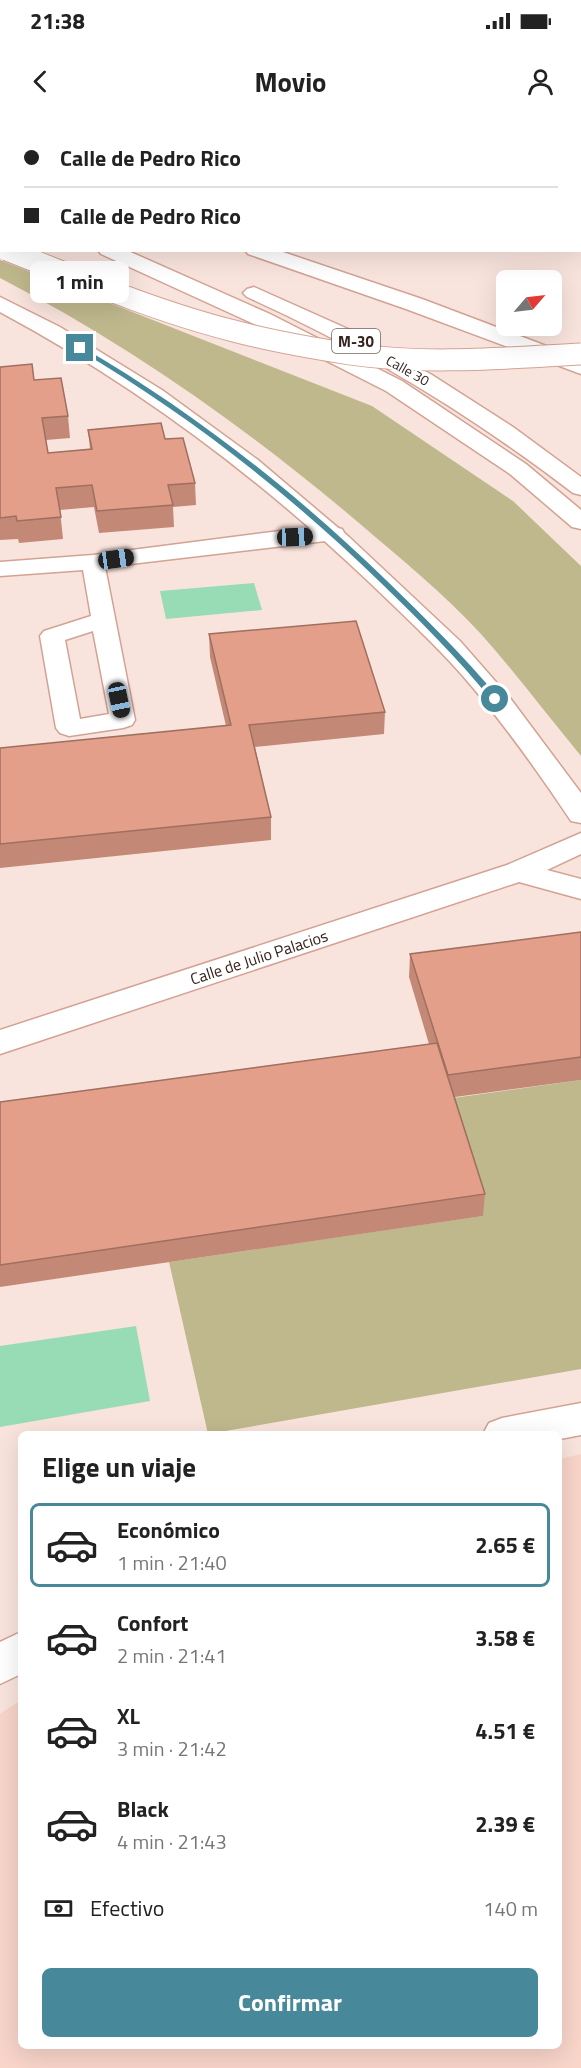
<!DOCTYPE html>
<html lang="es">
<meta charset="utf-8">
<style>
body{margin:0;font-family:"Titillium Web",sans-serif;background:#f2f2f2;color:#222;height:100vh;display:flex;flex-direction:column;font-size:22px;white-space:nowrap}
*{box-sizing:border-box;margin:0}
p{font-size:20px;color:#767676}
.icon{flex:none;width:33px;height:33px;fill:none;stroke:currentColor;stroke-width:2;stroke-linecap:round;stroke-linejoin:round}
.map{position:relative;flex:1;overflow:hidden}
.drawer{position:absolute;left:18px;top:1311px;width:544px;height:618px;display:flex;flex-direction:column;background:#fff;border-radius:9px;box-shadow:0 6px 24px #0002}
.drawer>*{flex:none}
.top-card{position:absolute;left:0px;top:0px;width:582px;height:132px;box-shadow:0 6px 24px #0002;display:grid;align-content:center;height:132px;padding:0 24px;background:#fff}
.needle{width:39px;rotate:62deg}
.fabs{position:absolute;left:496px;top:150px;display:grid;gap:12px}
.fabs a{display:grid;place-items:center;width:66px;height:66px;border-radius:9px;background:#fff;box-shadow:0 6px 24px #0002;font-size:30px}
.end{position:absolute;width:27px;height:27px;margin:-14px;border:8px solid #47889a;background:#fff;box-shadow:0 0 0 3px #fff}
.from{border-radius:50%}
.bubble{position:absolute;height:42px;border-radius:9px;background:#fff;box-shadow:0 6px 24px #0002;font-size:20px;font-weight:700;line-height:42px;text-align:center}
.car{position:absolute;width:18px;height:36px;margin:-18px -9px;border-radius:8px;box-shadow:0 0 4px 2px #0007;background:linear-gradient(#222 24%,#8ab4d8 0 40%,#222 0 76%,#8ab4d8 0 86%,#222 0)}
.top-card b{display:flex;align-items:center;gap:21px;height:57px;font-size:22px}
.top-card b+b{border-top:2px solid #e0e0e0}
.top-card i{width:15px;height:15px;background:#222}
ul{padding:0;list-style:none}
li{display:flex;align-items:center;gap:18px;height:84px;margin:0 12px 9px;padding:0 12px;border:3px solid transparent;border-radius:9px}
li div{flex:1}
li b{display:block;font-size:22px}
li em{font-style:normal;font-weight:700}
li.selected{border-color:#47889a}
li>.icon{width:54px;height:54px;stroke-width:1.5}
h2{padding:0 24px;font-size:27px;line-height:72px}
.pay{display:flex;align-items:center;gap:15px;height:66px;padding:0 24px;font-size:22px}
.pay p{margin-inline-start:auto}
.primary-button{display:flex;gap:12px;margin-top:auto;padding:12px 24px}
.primary-button a{flex:1;height:69px;border-radius:9px;background:#47889a;color:#fff;font-size:24px;font-weight:700;line-height:69px;text-align:center}
.status{display:flex;justify-content:space-between;align-items:center;height:42px;padding:0 30px;background:#fff;direction:ltr}
.status svg{height:16px;fill:currentColor}
header{display:flex;justify-content:space-between;align-items:center;height:78px;padding:0 24px;background:#fff;font-size:27px;font-weight:700}
.map>svg:first-child{display:block}
</style>
<div class="status"><b>21:38</b><svg viewBox="0 0 49 12"><path d="M0 12V9h3v3zM5 12V6h3v6zM10 12V3h3v9zM15 12V0h3v12zM26 1h20v11H26zM47 4h2v5h-2z"/></svg></div>
<header><svg class="icon" aria-label="back" viewBox="0 0 24 24"><path d="M15 5l-7 7 7 7"/></svg>Movio<svg class="icon" aria-label="person" viewBox="0 0 24 24"><circle cx="12" cy="8" r="4"/><path d="M4 21q1-7 8-7t8 7"/></svg></header>
<div class="map">
<svg width="581" height="1948" viewBox="0 0 581 1948">
<rect width="100%" height="100%" fill="#f9e4dd"/>
<path fill="#f8d4c9" d="M581,1334V1948H0V1594L21,1580V1926H560V1339Z"/>
<g fill="#c0b88d">
<path d="M0,140L372,286L513,381L581,446V636C547,595 515,552 480,513C443,473 401,439 359,403C248,309 130,225 0,158Z"/>
<path d="M581,960V1249L208,1314L169,1142L482,1096L446,979Z"/>
</g>
<g fill="#98dcb5">
<path d="M254,463L262,490L166,499L160,471Z"/>
<path d="M136,1206L150,1281L0,1307V1226Z"/>
</g>
<g fill="none" stroke-linecap="round" stroke-linejoin="round">
<defs>
<path id="lane" d="M334,407L342,409L345,414L342,419L105,447L135,600L132,605L123,608L69,616L60,613L56,608L40,516L44,511L91,496L83,450L0,456V442L93,435L280,411ZM93,511L109,594L80,599L65,520Z"/>
<g id="street">
<path d="M73,0H95L96,2H74Z"/>
<path d="M581,9V21L580,22V9Z"/>
<path d="M0,177L60,207L162,270L258,340L349,417L460,521L510,578L581,673V703L571,701C537,650 502,601 462,555C433,522 400,492 369,462C257,356 136,265 0,192Z"/>
<path d="M581,713V734L547,750L581,759V779L519,762L0,934V910L507,745Z"/>
<path d="M581,1283V1315L560,1319V1314H483L489,1303L502,1298Z"/>
<path d="M21,1512V1554L0,1564V1522Z"/>
</g>
<g id="highway">
<rect x="0" y="41" width="2" height="12"/>
<rect x="580" y="54" width="1" height="12"/>
<path d="M0,85H2V98L0,97Z"/>
<path d="M98,130H126L270,194L402,261L526,344L581,390V409L572,407L510,354L386,271L254,204L101,134Z"/>
<path d="M245,130H277L422,179L581,239V254L406,189L248,134Z"/>
<path d="M254,167L348,209L432,255L513,307L581,357V375L573,373C471,295 364,229 247,177L243,173L247,169Z"/>
</g>
</defs>
<use href="#lane" stroke="#d3a292" stroke-width="3"/>
<use href="#street" stroke="#d3a292" stroke-width="3"/>
<use href="#highway" stroke="#d3a292" stroke-width="3"/>
<g stroke="#94817a" stroke-width="2" stroke-dasharray="2 3" stroke-linecap="butt">
<path d="M311,0L317,2"/>
<path d="M154,2L156,0"/>
</g>
<use href="#lane" fill="#fff" fill-rule="evenodd"/>
<use href="#street" fill="#fff" fill-rule="evenodd"/>
<use href="#highway" fill="#fff" fill-rule="evenodd"/>
<defs>
<path id="highway-bridge" d="M7,130C80,159 158,192 234,211C271,221 311,228 350,234C426,245 505,238 581,234"/>
</defs>
<use href="#highway-bridge" stroke="#d3a292" stroke-width="23" stroke-linecap="butt"/>
<use href="#highway-bridge" stroke="#fff" stroke-width="21"/>
</g>
<g fill="#c38976">
<path d="M383,0H542L540,2H383Z"/>
<path d="M0,247L34,260L68,296L70,318L46,320L48,333L90,329L88,310L165,319L195,363L196,385L173,387L174,407L99,413L94,387L60,390L63,419L19,423L18,419L0,420Z"/>
<path d="M209,514L385,592L384,614L255,627L271,697V720L0,748V628L226,606L210,537Z"/>
<path d="M581,812V960L455,977L485,1074L483,1096L0,1167V982L429,924L409,857L410,834Z"/>
</g>
<g fill="#9f6f60">
<rect x="406" y="0" width="8" height="2"/>
<rect x="440" y="0" width="9" height="2"/>
<rect x="504" y="0" width="19" height="2"/>
</g>
<g fill="#e39f89" stroke="#9f6f60" stroke-width="1.5">
<path d="M32,244L34,260L61,258L68,296L42,298L48,333L92,329L88,310L161,303L165,319L183,318L195,363L168,365L173,385L97,391L92,365L56,368L61,397L17,401L16,396L0,398V247Z"/>
<path d="M356,501L385,592L249,605L271,697L0,724V628L231,605L209,514Z"/>
<path d="M581,812V937L448,955L410,834Z"/>
<path d="M437,923L485,1074L0,1145V982Z"/>
</g>
<path fill="#47889a" d="M77,227H82C192,291 293,370 385,459C424,497 463,535 498,577V581H492C458,538 419,500 380,462C288,373 188,294 77,229Z"/>
<g text-anchor="middle" dominant-baseline="central" stroke-width="4.5" stroke-linejoin="round" paint-order="stroke">
<g font-size="14" fill="#35221c" stroke="#fff">
<text transform="translate(408 250) rotate(29)">Calle 30</text>
</g>
<rect fill="#fff" stroke="#726460" stroke-width="1.5" x="332" y="209" width="48" height="24" rx="4.5"/>
<g font-size="15" font-weight="bold" fill="#35221c">
<text x="356" y="221">M-30</text>
</g>
<g font-size="16" fill="#35221c" stroke="#fff">
<text transform="translate(259 837) rotate(-18)">Calle de Julio Palacios</text>
</g>
</g>
</svg>
<div class="fabs">
<a><svg class="needle" viewBox="-14 -14 28 28"><path d="M0-13l5 13h-10z" fill="#e53935"/><path d="M0 13l5-13h-10z" fill="#767676"/></svg></a>
</div>
<i class="end from" style="left:495px;top:579px"></i>
<i class="end" style="left:80px;top:228px"></i>
<div class="bubble" style="left:30px;top:141px;width:99px">1 min</div>
<i class="car" style="left:295px;top:417px;rotate:88deg"></i>
<i class="car" style="left:116px;top:439px;rotate:82deg"></i>
<i class="car" style="left:119px;top:580px;rotate:168deg"></i>
<div class="top-card">
<b><i class="from"></i>Calle de Pedro Rico</b>
<b><i></i>Calle de Pedro Rico</b>
</div>
<section class="drawer">
<h2>Elige un viaje</h2>
<ul>
<li class="selected"><svg class="icon" aria-label="car" viewBox="0 0 24 24"><path d="M5 17H2v-5l4-1 3-4h7l3 4 3 1v5h-3M9 17h6M6 11h13"/><circle cx="7" cy="17" r="2"/><circle cx="17" cy="17" r="2"/></svg><div><b>Económico</b><p>1 min · 21:40</p></div><em>2.65 €</em></li>
<li><svg class="icon" aria-label="car" viewBox="0 0 24 24"><path d="M5 17H2v-5l4-1 3-4h7l3 4 3 1v5h-3M9 17h6M6 11h13"/><circle cx="7" cy="17" r="2"/><circle cx="17" cy="17" r="2"/></svg><div><b>Confort</b><p>2 min · 21:41</p></div><em>3.58 €</em></li>
<li><svg class="icon" aria-label="car" viewBox="0 0 24 24"><path d="M5 17H2v-5l4-1 3-4h7l3 4 3 1v5h-3M9 17h6M6 11h13"/><circle cx="7" cy="17" r="2"/><circle cx="17" cy="17" r="2"/></svg><div><b>XL</b><p>3 min · 21:42</p></div><em>4.51 €</em></li>
<li><svg class="icon" aria-label="car" viewBox="0 0 24 24"><path d="M5 17H2v-5l4-1 3-4h7l3 4 3 1v5h-3M9 17h6M6 11h13"/><circle cx="7" cy="17" r="2"/><circle cx="17" cy="17" r="2"/></svg><div><b>Black</b><p>4 min · 21:43</p></div><em>2.39 €</em></li>
</ul>
<div class="pay"><svg class="icon" aria-label="cash" viewBox="0 0 24 24"><path d="M3 7h18v10H3z"/><circle cx="12" cy="12" r="2"/></svg>Efectivo<p>140 m</p></div>
<div class="primary-button"><a>Confirmar</a></div>
</section>
</div>
